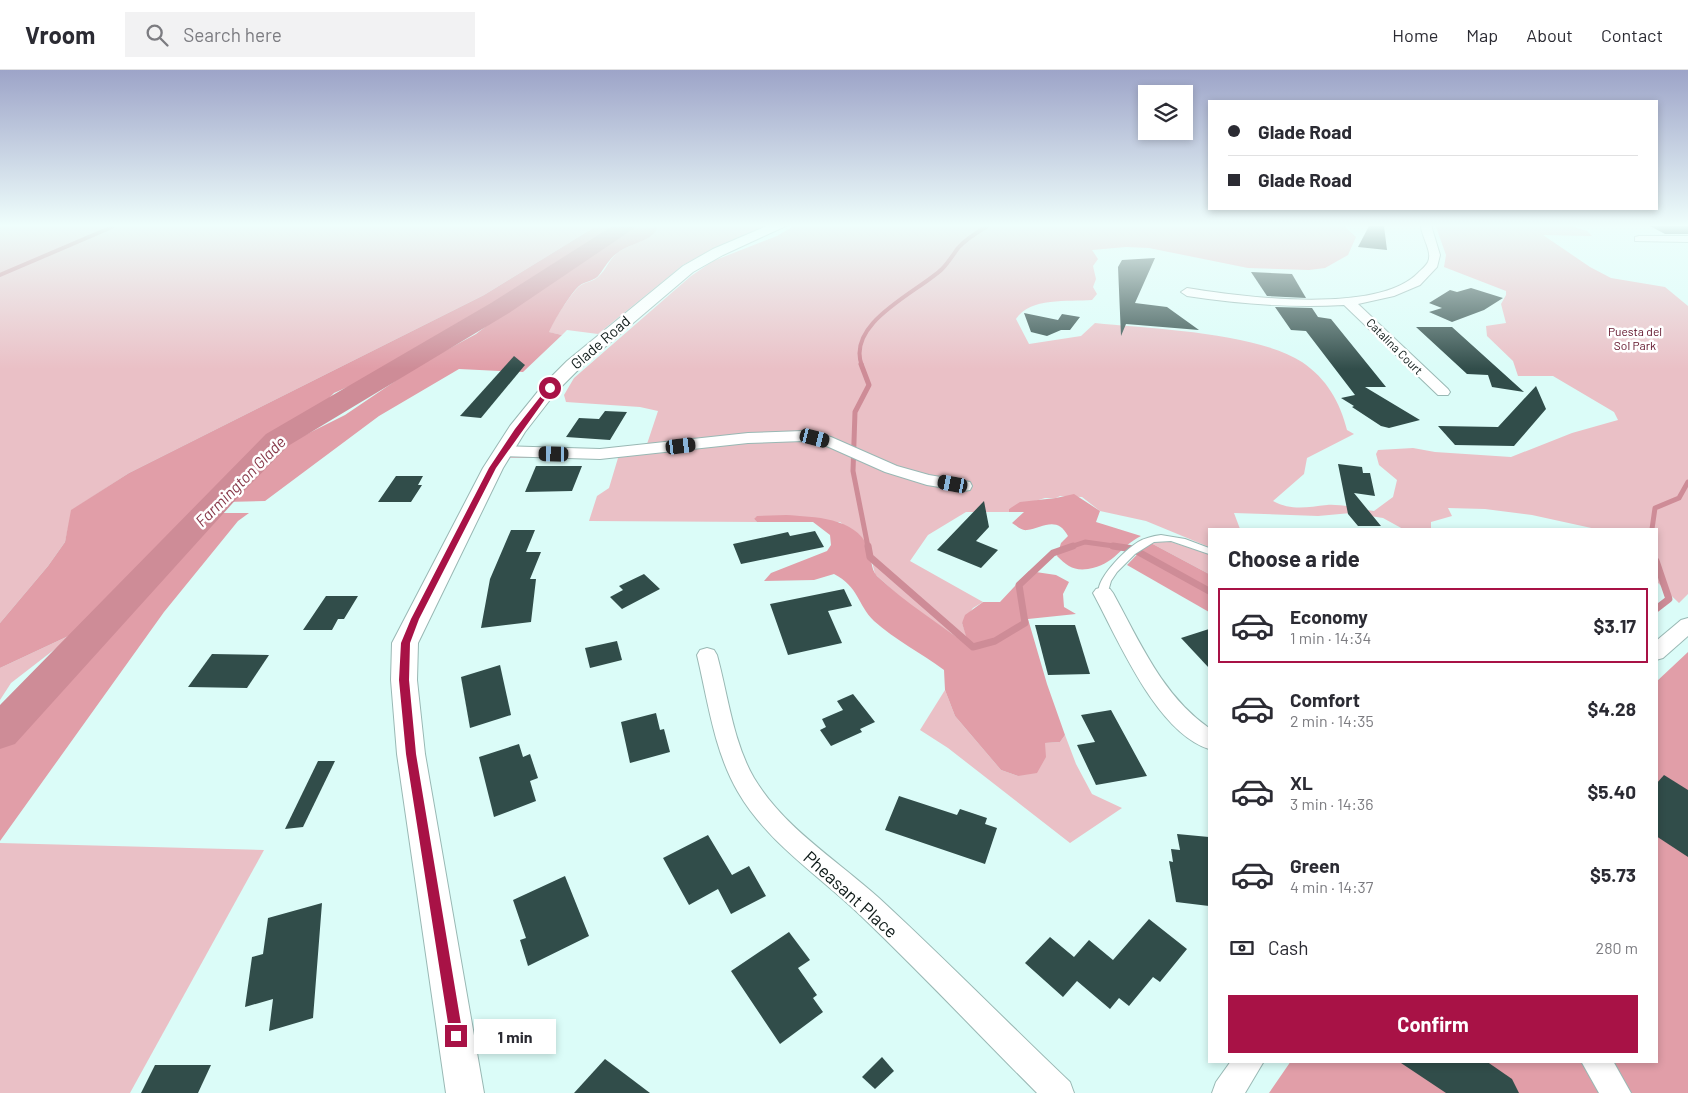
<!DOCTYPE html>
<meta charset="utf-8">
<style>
body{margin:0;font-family:Barlow,sans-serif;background:#f2f2f3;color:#2b2b33;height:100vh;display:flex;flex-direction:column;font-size:19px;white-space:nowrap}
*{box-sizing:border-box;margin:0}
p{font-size:16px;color:#7c7c81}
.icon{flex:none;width:28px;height:28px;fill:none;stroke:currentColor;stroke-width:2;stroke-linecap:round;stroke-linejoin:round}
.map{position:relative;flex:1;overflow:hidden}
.details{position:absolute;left:1208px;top:458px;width:450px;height:535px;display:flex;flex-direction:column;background:#fff;border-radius:0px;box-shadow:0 2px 8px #0003}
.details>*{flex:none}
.top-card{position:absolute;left:1208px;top:30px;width:450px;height:110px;border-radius:0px;box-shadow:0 2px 8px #0003;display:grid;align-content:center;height:110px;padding:0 20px;background:#fff}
.controls{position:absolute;left:1138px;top:15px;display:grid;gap:10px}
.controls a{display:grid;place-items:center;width:55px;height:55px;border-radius:0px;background:#fff;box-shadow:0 2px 8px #0003;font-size:25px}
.end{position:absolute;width:22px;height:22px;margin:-11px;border:6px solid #a81246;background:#fff;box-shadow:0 0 0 2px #fff}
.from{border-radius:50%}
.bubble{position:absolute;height:35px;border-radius:0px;background:#fff;box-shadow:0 2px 8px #0003;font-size:16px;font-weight:700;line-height:35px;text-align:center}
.car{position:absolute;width:15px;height:30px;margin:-15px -8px;border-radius:6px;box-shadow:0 0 4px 1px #0007;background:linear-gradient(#222 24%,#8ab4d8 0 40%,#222 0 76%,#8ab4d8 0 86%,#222 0)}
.top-card b{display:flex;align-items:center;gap:18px;height:48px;font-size:19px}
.top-card b+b{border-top:1px solid #e1e1e2}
.top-card i{width:12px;height:12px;background:#2b2b33}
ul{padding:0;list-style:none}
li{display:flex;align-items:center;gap:15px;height:75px;margin:0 10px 8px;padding:0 10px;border:2px solid transparent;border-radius:0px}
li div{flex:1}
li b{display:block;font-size:19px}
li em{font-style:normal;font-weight:700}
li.active{border-color:#a81246}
li>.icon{width:45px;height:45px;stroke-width:1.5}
h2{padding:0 20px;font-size:22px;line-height:60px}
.pay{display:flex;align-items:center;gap:12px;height:55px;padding:0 20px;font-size:19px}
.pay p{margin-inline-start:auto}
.primary-button{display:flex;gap:10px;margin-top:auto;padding:10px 20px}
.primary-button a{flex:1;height:58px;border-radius:0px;background:#a81246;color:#fff;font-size:20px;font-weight:700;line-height:58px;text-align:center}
header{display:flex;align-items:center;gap:30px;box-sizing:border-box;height:70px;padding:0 25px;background:#fff;border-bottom:1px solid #e1e1e2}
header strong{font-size:24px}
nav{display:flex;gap:28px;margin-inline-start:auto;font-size:18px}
.search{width:350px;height:45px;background:#f2f2f3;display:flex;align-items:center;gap:12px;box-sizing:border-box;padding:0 18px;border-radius:0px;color:#7c7c81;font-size:19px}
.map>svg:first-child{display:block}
</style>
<header>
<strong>Vroom</strong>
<div class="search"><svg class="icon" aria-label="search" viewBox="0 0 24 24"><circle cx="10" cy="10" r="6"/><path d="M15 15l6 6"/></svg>Search here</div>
<nav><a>Home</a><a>Map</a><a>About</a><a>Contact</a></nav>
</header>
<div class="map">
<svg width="1688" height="1023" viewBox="0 0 1688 1023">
<rect width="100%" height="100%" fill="#dbfcf8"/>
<g fill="#eac0c6">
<path d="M0,155H598L484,225L129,403L72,440L65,472L48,496L0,553Z"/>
<path d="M656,155H770L707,182L683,195L598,264L567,260L562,265L548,262C553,252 572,221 581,215C586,212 594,211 598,207C607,199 610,187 620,181C631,174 649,170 657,160Z"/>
<path d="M795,155H1343L1356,167L1348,185L1325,198L1309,200L1248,198L1149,178L1126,177L1092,180L1098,189L1093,196L1096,209L1093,217L1097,224L1092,230C1068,232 1030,227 1016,249L1029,274L1081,266L1095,253C1152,259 1255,262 1302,292C1327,309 1340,332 1347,360L1354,364L1307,388L1304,404L1273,431C1292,441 1307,437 1327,435C1342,434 1359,439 1374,441L1393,427L1397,410L1379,395L1376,384L1378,380L1413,378L1435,382L1511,387L1572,363L1618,350L1614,342L1553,306H1518L1513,291L1487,266L1486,256L1506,253L1501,234L1506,225V221L1444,197L1446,185L1436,157V155H1568L1587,161L1592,166L1543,165L1590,197L1611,208L1665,217L1688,236V524L1679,533L1656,511V459H1596L1532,445L1485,439L1448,438L1452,446L1431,452V459H1403L1383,448L1351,443L1318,446L1234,443L1240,459H1209V477L1146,451L1100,441L1082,427L1060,426L1056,428H1045L1009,439V442H966L928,465L910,491L983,532L973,538L962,553L970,576L909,535L875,504L868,476L840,452L754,449L757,452L589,451L597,426L609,418L618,388H508L515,379L604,380L646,377L658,341L640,337L566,332L564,325L574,308L691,206L713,191L777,166Z"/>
<path d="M1162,469L1209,484V504L1149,472Z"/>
<path d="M77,562L11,613L0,630V598Z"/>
<path d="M945,620L955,646L1001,700L1018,706L1044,673L1060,672L1065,665L1076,694L1092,724L1122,738L1070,773L948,678L920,660Z"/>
<path d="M0,773L264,780L130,1023H0Z"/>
</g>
<g fill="#e19ea8">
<path d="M598,155H623L434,275L393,297L334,323L317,340L267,373L148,498L77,562L0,598V553L48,496L65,472L71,440L129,403L484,225Z"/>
<path d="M656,155L657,160C649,171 631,174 620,181C610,187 606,196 599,205C595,211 585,211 579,216C570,224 554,251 549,262L562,265L523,302L459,299L379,346L265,431L225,432L266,390L297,369L345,345L419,295L476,264L532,221L635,156Z"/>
<path d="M1074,424L1100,441L1096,452L1141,466C1120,476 1115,495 1088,499C1074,501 1067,496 1057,486L1061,473L1068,466C1057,445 1042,458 1027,460C1022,461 1017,456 1012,453L1024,442H1009V439L1020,432L1056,428Z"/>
<path d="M215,443H249L238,451L164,542L0,771V675L34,637L96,579Z"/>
<path d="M786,445C814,447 855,447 868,477C872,486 870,499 877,506C907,534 937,552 969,576L962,553L965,545L983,532H1000L1029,501L1056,505L1069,512L1063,524L1064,537L1076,544L1028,549L1047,614L1065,665L1060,672L1045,673L1046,687L1037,703L1018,706L1001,700L955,646L945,620L944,600C921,583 895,570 874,551C857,534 859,517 834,504L814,510L764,511L771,503L827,481L831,475L830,465L813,452H757L754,449L757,446Z"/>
<path d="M1149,472L1209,504V542L1127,495Z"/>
<path d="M1688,582V1023H1269L1291,991H1656V612Z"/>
</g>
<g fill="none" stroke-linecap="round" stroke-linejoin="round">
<g stroke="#ce8c97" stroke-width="4">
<path d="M0,205L112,157"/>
<path d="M862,296C845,253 918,222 942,199C948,193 953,185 958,178C967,168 978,162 989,155"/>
</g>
<g stroke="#ce8c97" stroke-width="5">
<path d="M861,294L869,315L855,342L853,401L868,477"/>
<path d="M1652,459L1655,438L1679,428L1688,412"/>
<path d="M1070,477L1085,472L1121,477"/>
</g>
<g stroke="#ce8c97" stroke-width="7">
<path d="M868,476L870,487L973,577L995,571L1025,553L1019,515L1053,483L1073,476"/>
<path d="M1113,476L1133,479L1209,521"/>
<path d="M1656,491L1669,529L1656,539"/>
</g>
<path fill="#ce8c97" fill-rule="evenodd" d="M614,155H639L509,243L288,376L240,425L15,674L0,679V635L266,364L491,233Z"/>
</g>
<g fill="#314d4a">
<path d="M1369,156H1384L1387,180L1358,177Z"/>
<path d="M1650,156H1688V164H1665Z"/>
<path d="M1155,188L1135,233L1167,237L1199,260L1126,254L1121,266L1118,197L1122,190Z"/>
<path d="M1251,202L1292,204L1306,228L1267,226Z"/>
<path d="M1471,218L1503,228L1484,240L1452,252L1429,242L1442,238L1429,233L1450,220L1457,222Z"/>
<path d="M1275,237L1312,238L1318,247L1331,249L1386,317H1365L1420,350L1389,358L1381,356L1352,337L1354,336L1341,328L1355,325L1306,261L1291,260Z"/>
<path d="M1024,243L1058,250L1062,244L1080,247L1070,260H1061L1047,266L1031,262Z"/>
<path d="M1416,257H1452L1524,322L1492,317L1488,305L1467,304Z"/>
<path d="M514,286L525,295L481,348L460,346Z"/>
<path d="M1536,316L1546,339L1514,376L1455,375L1438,356L1498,357Z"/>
<path d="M605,341L627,342L610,370L566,367L579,348L599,349Z"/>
<path d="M1338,394L1362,397L1363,403H1370L1375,426L1354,423L1381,456H1358L1348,444Z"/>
<path d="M536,396H582L572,421L525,422Z"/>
<path d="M396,406H423L418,415H422L411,432H378Z"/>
<path d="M984,431L989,457L976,471L998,480L981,498L937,480Z"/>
<path d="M511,460H535L526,482H541L530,509H536L531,552L481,558L490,509Z"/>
<path d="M815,461L824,477L741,494L733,474L788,462L790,466Z"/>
<path d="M644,504L660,519L622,539L610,527L623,520L619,516Z"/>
<path d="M844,519L852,536L828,541L842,573L788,585L770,534Z"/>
<path d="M326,526H358L344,549H338L332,560H303Z"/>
<path d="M1035,555H1075L1090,604L1048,605Z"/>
<path d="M1209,559V598L1181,568Z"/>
<path d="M617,571L622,590L590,598L585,578Z"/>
<path d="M212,584L269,585L247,618L188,617Z"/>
<path d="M500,595L511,645L470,658L461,607Z"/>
<path d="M853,624L875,652L860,659L862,662L831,676L820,660L826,657L822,649L843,640L837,631Z"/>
<path d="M1111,640L1147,706L1096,715L1077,675L1095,672L1081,645Z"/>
<path d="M656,643L660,660L664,659L670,682L630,693L621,652Z"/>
<path d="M519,674L523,687L530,684L538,708L530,711L536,731L494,747L479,687Z"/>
<path d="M318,691H335L303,757L285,759Z"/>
<path d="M1664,705L1688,720V787L1656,766V714Z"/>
<path d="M899,726L957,745L960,739L987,748L985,754L997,758L985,794L885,760Z"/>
<path d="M1177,764L1209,767V836L1176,832L1169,791L1173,792L1171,779L1180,780Z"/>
<path d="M708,765L732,805L749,796L766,826L731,844L718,819L689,835L663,788Z"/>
<path d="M565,806L589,866L528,896L520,870L526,868L513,830Z"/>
<path d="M322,833L313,948L269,961L273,929L245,937L252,887L263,884L268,848Z"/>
<path d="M1149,849L1187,879L1160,912L1153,907L1129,936L1119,928L1110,939L1077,911L1063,927L1025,893L1050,867L1074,887L1089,870L1113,890Z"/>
<path d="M789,862L810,890L798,898L817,925L813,928L823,942L780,974L731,901Z"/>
<path d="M882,987L894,1001L875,1019L862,1007Z"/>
<path d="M605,989L650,1023H574Z"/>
<path d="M1398,991H1486L1512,1009L1519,1023H1446Z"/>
<path d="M155,995H211L198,1023H141Z"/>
</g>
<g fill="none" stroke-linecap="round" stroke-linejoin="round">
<defs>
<path id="service" d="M1161,465L1185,469L1209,478V484L1171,471L1154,472L1135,484L1117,502L1111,511L1107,525H1099C1094,510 1125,480 1138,472C1145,468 1153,466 1161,465Z"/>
<g id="minor">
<path d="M1421,155H1431L1440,185L1437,197L1420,215L1394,226L1358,234L1448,319L1450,322L1448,325H1438L1344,235C1291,238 1239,234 1187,226L1181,222L1187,218C1241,227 1377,245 1418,203C1421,200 1426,196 1428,192C1433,181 1421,167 1421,155Z"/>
<path d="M1639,166H1688V172L1635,171V167Z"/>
<path d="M803,361L831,367L897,396L929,405L970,412L972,416L970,420L964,421L927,415L885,402L822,374L803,371L748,373L600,389L503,386L495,381L503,376L600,379L748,363Z"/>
<path d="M1103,517L1110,519L1113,523C1140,572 1162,625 1209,658V679C1156,662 1118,569 1093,523L1096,519Z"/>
<path d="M1688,548V566L1663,588L1656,590V571L1681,550Z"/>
<path d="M707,578L714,580L717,585C728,625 733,672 754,708C784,758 837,790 879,828C944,888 1006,951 1070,1012L1074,1023H1037C977,963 919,901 858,843C817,804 767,772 738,722C714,681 708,631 697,585L700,580Z"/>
<path d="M1231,991H1264L1245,1023H1212L1216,1012Z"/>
<path d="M1581,991H1613L1631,1023H1599Z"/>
</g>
<path id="tertiary" d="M769,155H788L723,185L693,202L579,299L556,322L525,362L503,398L418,573L417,610L425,684L484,1023H446L397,684L391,610L392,573L483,398L510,356L544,314L567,291L683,196L713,179Z"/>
</defs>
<use href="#service" stroke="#99b8b4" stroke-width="2"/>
<use href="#minor" stroke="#99b8b4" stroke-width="2"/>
<use href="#tertiary" stroke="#99b8b4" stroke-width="2"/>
<use href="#service" fill="#fff" fill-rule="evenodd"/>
<use href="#minor" fill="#fff" fill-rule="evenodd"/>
<use href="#tertiary" fill="#fff" fill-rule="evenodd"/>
</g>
<linearGradient id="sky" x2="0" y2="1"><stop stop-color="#9da4c8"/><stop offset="0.52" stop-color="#effefc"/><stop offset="1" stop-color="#effefc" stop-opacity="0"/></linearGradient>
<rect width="1688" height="299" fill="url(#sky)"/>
<path fill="#a81246" d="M548,317L553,318L496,398L419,549L410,573L409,610L416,684L463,966L461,970L456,972L452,970L450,966L406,684L399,610L401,573L411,549L489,398L515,359Z"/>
<g text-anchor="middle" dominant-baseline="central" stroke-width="5" stroke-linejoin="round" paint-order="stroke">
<g font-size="12" fill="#5f1027" stroke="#fff">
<text x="1635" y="261">Puesta del<tspan x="1635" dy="14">Sol Park</tspan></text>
</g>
<g font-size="12" fill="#0f1b19" stroke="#fff">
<text transform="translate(1395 276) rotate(45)">Catalina Court</text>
</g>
<g font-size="15" fill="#0f1b19" stroke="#fff">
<text transform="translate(600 272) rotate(-41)">Glade Road</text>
</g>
<g font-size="16" font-style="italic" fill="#873748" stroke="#fff">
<text transform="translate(240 411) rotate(-45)">Farmington Glade</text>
</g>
<g font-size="18" fill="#0f1b19" stroke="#fff">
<text transform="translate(851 824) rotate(42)">Pheasant Place</text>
</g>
</g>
</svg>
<div class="controls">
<a><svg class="icon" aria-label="layers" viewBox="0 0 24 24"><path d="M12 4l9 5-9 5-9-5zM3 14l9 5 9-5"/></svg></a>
</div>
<i class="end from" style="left:550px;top:318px"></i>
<i class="end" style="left:456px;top:966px"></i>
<div class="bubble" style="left:474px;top:949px;width:82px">1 min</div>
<i class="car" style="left:815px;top:368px;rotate:104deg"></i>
<i class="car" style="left:681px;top:376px;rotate:83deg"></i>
<i class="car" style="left:554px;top:384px;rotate:271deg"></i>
<i class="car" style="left:953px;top:414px;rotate:281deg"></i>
<div class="top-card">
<b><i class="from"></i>Glade Road</b>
<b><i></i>Glade Road</b>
</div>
<section class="details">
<h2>Choose a ride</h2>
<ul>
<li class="active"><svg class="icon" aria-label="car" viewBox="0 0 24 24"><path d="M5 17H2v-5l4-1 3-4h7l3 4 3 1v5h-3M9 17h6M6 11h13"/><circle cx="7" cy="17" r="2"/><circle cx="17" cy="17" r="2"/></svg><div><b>Economy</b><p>1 min · 14:34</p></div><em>$3.17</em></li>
<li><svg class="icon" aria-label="car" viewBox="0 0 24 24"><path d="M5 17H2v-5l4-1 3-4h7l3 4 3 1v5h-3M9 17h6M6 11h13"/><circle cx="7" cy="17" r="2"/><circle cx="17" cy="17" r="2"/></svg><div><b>Comfort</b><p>2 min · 14:35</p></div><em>$4.28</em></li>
<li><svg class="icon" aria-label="car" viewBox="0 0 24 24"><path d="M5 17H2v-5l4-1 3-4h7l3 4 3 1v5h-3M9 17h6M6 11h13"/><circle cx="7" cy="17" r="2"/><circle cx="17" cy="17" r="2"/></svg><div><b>XL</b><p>3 min · 14:36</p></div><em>$5.40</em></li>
<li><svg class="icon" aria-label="car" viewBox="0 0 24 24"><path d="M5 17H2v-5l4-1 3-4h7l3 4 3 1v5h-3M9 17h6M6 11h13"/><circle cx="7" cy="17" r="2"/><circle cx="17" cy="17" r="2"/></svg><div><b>Green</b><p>4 min · 14:37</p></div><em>$5.73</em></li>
</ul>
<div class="pay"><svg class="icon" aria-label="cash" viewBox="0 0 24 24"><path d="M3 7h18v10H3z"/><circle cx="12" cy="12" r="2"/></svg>Cash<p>280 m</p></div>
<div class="primary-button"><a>Confirm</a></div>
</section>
</div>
